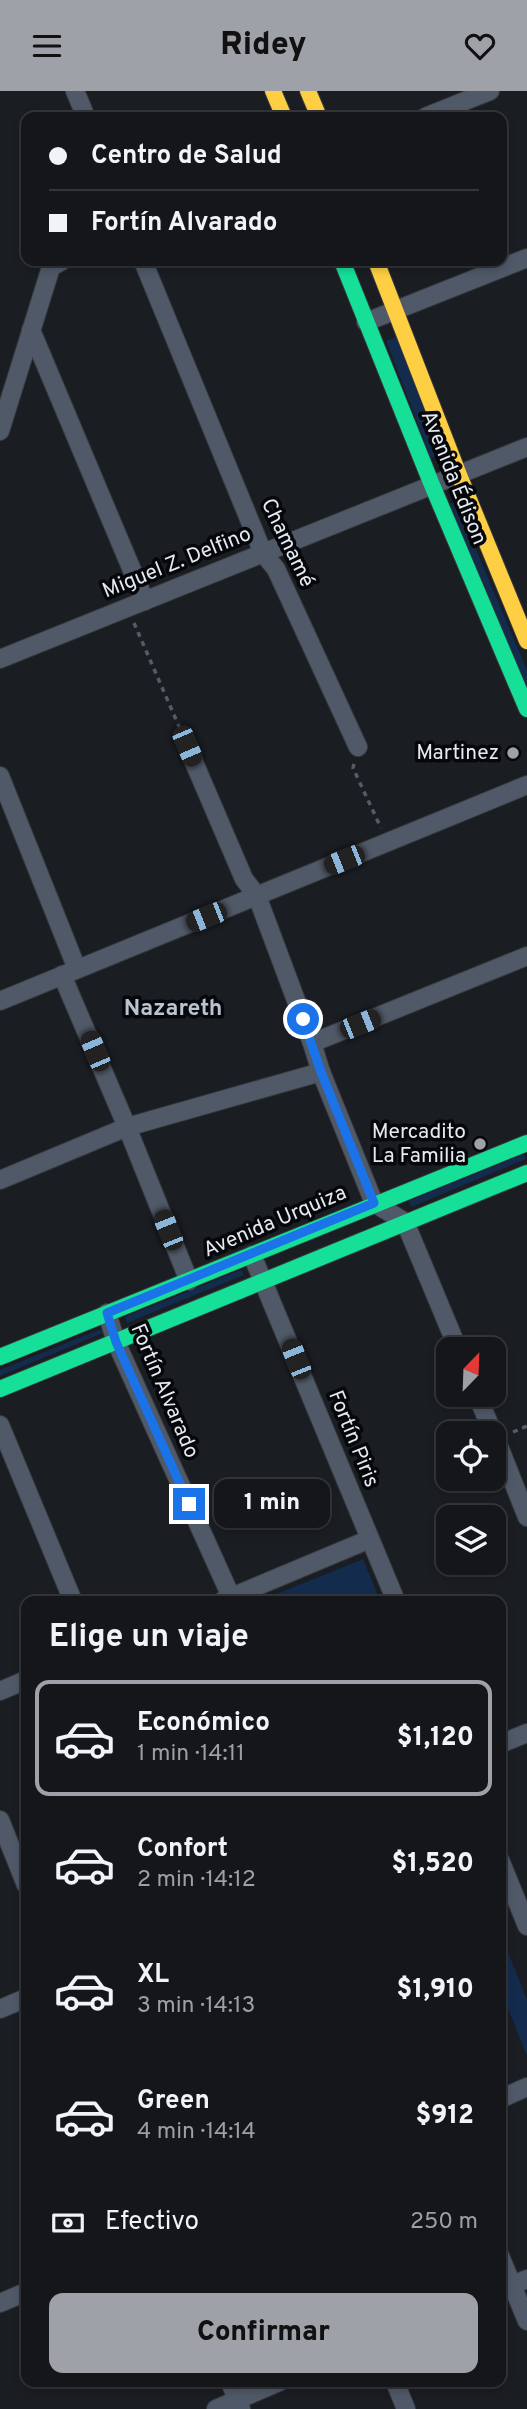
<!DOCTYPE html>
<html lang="es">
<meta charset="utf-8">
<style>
body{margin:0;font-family:Overpass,sans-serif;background:#212327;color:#f1f3f6;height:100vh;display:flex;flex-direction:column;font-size:26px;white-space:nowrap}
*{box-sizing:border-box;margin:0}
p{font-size:23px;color:#9d9fa2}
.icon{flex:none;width:38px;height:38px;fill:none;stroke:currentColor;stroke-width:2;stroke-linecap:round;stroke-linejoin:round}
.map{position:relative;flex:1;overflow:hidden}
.sheet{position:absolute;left:21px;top:1505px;width:485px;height:791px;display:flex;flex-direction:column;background:#14161a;border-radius:14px;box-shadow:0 4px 10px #0003,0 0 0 2px #333539}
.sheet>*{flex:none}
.guide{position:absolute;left:21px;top:21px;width:486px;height:154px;border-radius:14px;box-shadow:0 4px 10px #0003,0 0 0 2px #333539;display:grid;align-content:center;height:154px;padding:0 28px;background:#14161a}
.needle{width:46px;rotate:23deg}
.controls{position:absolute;left:436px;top:1246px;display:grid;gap:14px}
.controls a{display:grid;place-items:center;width:70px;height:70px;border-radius:14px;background:#14161a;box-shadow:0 4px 10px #0003,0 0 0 2px #333539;font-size:35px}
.end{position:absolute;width:32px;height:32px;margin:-16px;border:9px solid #1a73e8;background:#fff;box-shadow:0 0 0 4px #fff}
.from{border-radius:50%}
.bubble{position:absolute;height:49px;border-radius:14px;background:#14161a;box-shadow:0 4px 10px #0003,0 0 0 2px #333539;font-size:23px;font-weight:800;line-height:49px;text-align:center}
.car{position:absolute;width:21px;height:42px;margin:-21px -10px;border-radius:9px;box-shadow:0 0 5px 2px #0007;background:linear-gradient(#222 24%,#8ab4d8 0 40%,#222 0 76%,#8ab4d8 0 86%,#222 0)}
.guide b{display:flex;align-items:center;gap:24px;height:66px;font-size:26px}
.guide b+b{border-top:2px solid #333539}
.guide i{width:18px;height:18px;background:#f1f3f6}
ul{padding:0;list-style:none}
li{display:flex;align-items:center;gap:21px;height:116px;margin:0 14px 10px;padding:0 14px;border:4px solid transparent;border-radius:14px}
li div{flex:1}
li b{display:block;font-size:26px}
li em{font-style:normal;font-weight:800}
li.active{border-color:#9ea2a8}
li>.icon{width:63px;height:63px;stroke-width:1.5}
h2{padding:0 28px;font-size:32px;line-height:84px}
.pay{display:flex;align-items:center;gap:18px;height:77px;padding:0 28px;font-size:26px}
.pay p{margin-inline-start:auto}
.button{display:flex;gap:14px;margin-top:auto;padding:14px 28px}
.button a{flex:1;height:80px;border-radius:14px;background:#9ea2a8;color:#111;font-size:28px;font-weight:800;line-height:80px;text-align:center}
header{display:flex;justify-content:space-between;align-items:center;height:91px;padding:0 28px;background:#9ea2a8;color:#111;font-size:32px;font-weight:800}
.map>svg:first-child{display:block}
</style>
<header><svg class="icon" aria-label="menu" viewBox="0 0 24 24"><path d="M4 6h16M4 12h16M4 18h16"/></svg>Ridey<svg class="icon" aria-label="heart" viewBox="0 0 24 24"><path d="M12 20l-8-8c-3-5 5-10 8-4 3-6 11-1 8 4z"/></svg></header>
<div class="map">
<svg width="527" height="2318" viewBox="0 0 527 2318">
<rect width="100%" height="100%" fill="#1a1d22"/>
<g fill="#132b4d">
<path d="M396,246L441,363L431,367L386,250Z"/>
<path d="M456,411L527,579V596L450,413Z"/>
<path d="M524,1063L526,1068L411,1116L409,1110Z"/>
<path d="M241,1179L244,1184L127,1232L125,1226Z"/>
<path d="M101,1238L103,1242L0,1285V1279Z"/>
<path d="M363,1468L380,1510H259Z"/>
<path d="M501,1844L527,1909V1965L501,1900Z"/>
</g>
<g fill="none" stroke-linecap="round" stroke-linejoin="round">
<defs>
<g id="street">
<path d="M75,0L86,26"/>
<path d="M425,26L490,0"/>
<path d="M143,170L263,462L276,478L358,656"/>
<path d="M366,231L527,167"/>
<path d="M31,239L145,510"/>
<path d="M0,340L51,176L62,170"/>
<path d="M0,568L527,356"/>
<path d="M187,655L244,788L257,805L312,952L321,981L374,1112L405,1131L458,1258"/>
<path d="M0,685L77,878"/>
<path d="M62,884L127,1036L189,1190"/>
<path d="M0,910L527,694"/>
<path d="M312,952L527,865"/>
<path d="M0,1089L127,1036L321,981"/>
<path d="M252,1164L396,1510"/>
<path d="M107,1222L116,1251L233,1510"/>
<path d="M477,1304L493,1342"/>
<path d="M0,1334L73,1510"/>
<path d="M494,1343L527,1426"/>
<path d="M222,1510L370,1448"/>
<path d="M0,1600L26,1589"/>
<path d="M500,1653L527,1642"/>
<path d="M0,1729L26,1794"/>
<path d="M500,1769L527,1835"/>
<path d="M0,1918L26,1907"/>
<path d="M500,2008L527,1996"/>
<path d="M500,2165L527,2230"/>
<path d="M500,2199L527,2188"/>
<path d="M0,2212L26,2201"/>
<path d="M230,2291L241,2318"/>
<path d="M395,2291L406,2318"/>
<path d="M216,2318L279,2291"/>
</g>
<g id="fast">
<path d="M342,170L432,394L527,618"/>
<path d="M0,1266L527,1052"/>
<path d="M0,1298L527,1082"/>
</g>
<g id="slow">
<path d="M273,0L284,26"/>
<path d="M308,0L319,26"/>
<path d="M376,170L459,384L527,550"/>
</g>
</defs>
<use href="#street" stroke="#373a3e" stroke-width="20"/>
<use href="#fast" stroke="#373a3e" stroke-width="18"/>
<use href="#slow" stroke="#373a3e" stroke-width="18"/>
<g stroke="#565b64" stroke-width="3.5" stroke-dasharray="5 5" stroke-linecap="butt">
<path d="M134,532L181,640"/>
<path d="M354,673L353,677L381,737"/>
<path d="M513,1341L527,1335"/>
</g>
<use href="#street" stroke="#505968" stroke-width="18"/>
<use href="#fast" stroke="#16e098" stroke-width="16"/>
<use href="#slow" stroke="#ffcf43" stroke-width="16"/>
</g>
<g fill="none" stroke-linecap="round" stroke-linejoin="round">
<path stroke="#1a73e8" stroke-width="9" d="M189,1413L116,1251L107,1222L374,1112L321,981L303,928"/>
</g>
<g fill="#9ea2a8" stroke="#05070b" stroke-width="2.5">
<circle cx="513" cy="662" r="7"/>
<circle cx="480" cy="1053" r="7"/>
</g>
<g text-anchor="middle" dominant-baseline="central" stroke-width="7" stroke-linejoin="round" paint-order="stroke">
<g font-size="21" fill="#e5e9f0" stroke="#05070b">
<text transform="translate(453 387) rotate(68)">Avenida Édison</text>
<text transform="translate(287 452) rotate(64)">Chamamé</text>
<text transform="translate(177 472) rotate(-22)">Miguel Z. Delfino</text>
<text transform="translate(275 1131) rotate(-23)">Avenida Urquiza</text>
<text transform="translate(164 1300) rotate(67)">Fortín Alvarado</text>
<text transform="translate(353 1348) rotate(68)">Fortín Piris</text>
</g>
<g font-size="21" fill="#e5e9f0" stroke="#05070b" text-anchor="end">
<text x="499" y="662">Martinez</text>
<text x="466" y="1041">Mercadito<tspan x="466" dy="24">La Familia</tspan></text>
</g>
<g font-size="23" font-weight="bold" fill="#bac3d0" stroke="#05070b">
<text x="173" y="918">Nazareth</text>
</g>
</g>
</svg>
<div class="controls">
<a><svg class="needle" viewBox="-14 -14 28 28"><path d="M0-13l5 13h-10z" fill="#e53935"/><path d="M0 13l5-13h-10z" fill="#9d9fa2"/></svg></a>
<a><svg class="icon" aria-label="locate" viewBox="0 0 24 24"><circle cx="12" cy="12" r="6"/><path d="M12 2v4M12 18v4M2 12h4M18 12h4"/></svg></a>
<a><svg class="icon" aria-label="layers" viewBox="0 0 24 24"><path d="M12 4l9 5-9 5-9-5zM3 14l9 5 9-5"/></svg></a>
</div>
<i class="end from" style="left:303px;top:928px"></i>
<i class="end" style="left:189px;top:1413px"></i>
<div class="bubble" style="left:214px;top:1388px;width:116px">1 min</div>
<i class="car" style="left:187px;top:655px;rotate:157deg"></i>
<i class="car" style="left:344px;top:769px;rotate:248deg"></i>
<i class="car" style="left:206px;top:826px;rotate:248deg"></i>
<i class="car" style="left:360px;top:933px;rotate:68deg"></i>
<i class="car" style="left:95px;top:960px;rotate:337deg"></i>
<i class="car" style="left:168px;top:1139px;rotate:338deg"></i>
<i class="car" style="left:296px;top:1268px;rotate:338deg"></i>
<div class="guide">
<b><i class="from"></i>Centro de Salud</b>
<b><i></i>Fortín Alvarado</b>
</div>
<section class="sheet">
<h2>Elige un viaje</h2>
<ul>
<li class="active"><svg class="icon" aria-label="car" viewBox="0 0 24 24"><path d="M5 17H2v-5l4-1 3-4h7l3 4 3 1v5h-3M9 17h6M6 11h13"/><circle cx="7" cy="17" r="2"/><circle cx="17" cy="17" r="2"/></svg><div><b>Económico</b><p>1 min · 14:11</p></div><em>$1,120</em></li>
<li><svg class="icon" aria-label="car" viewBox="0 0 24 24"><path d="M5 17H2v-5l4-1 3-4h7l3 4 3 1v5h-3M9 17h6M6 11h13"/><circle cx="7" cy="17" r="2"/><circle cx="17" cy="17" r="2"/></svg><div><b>Confort</b><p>2 min · 14:12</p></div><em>$1,520</em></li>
<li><svg class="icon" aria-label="car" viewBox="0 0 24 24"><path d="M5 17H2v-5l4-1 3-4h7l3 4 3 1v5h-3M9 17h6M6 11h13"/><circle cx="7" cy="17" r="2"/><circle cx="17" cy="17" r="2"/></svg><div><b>XL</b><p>3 min · 14:13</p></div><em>$1,910</em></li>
<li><svg class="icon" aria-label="car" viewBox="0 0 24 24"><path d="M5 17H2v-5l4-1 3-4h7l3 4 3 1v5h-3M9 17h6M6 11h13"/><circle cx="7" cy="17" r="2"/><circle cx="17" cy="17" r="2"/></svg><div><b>Green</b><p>4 min · 14:14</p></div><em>$912</em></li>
</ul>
<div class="pay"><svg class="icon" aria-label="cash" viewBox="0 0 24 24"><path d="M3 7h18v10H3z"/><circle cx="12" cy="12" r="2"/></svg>Efectivo<p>250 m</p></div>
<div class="button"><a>Confirmar</a></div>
</section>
</div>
